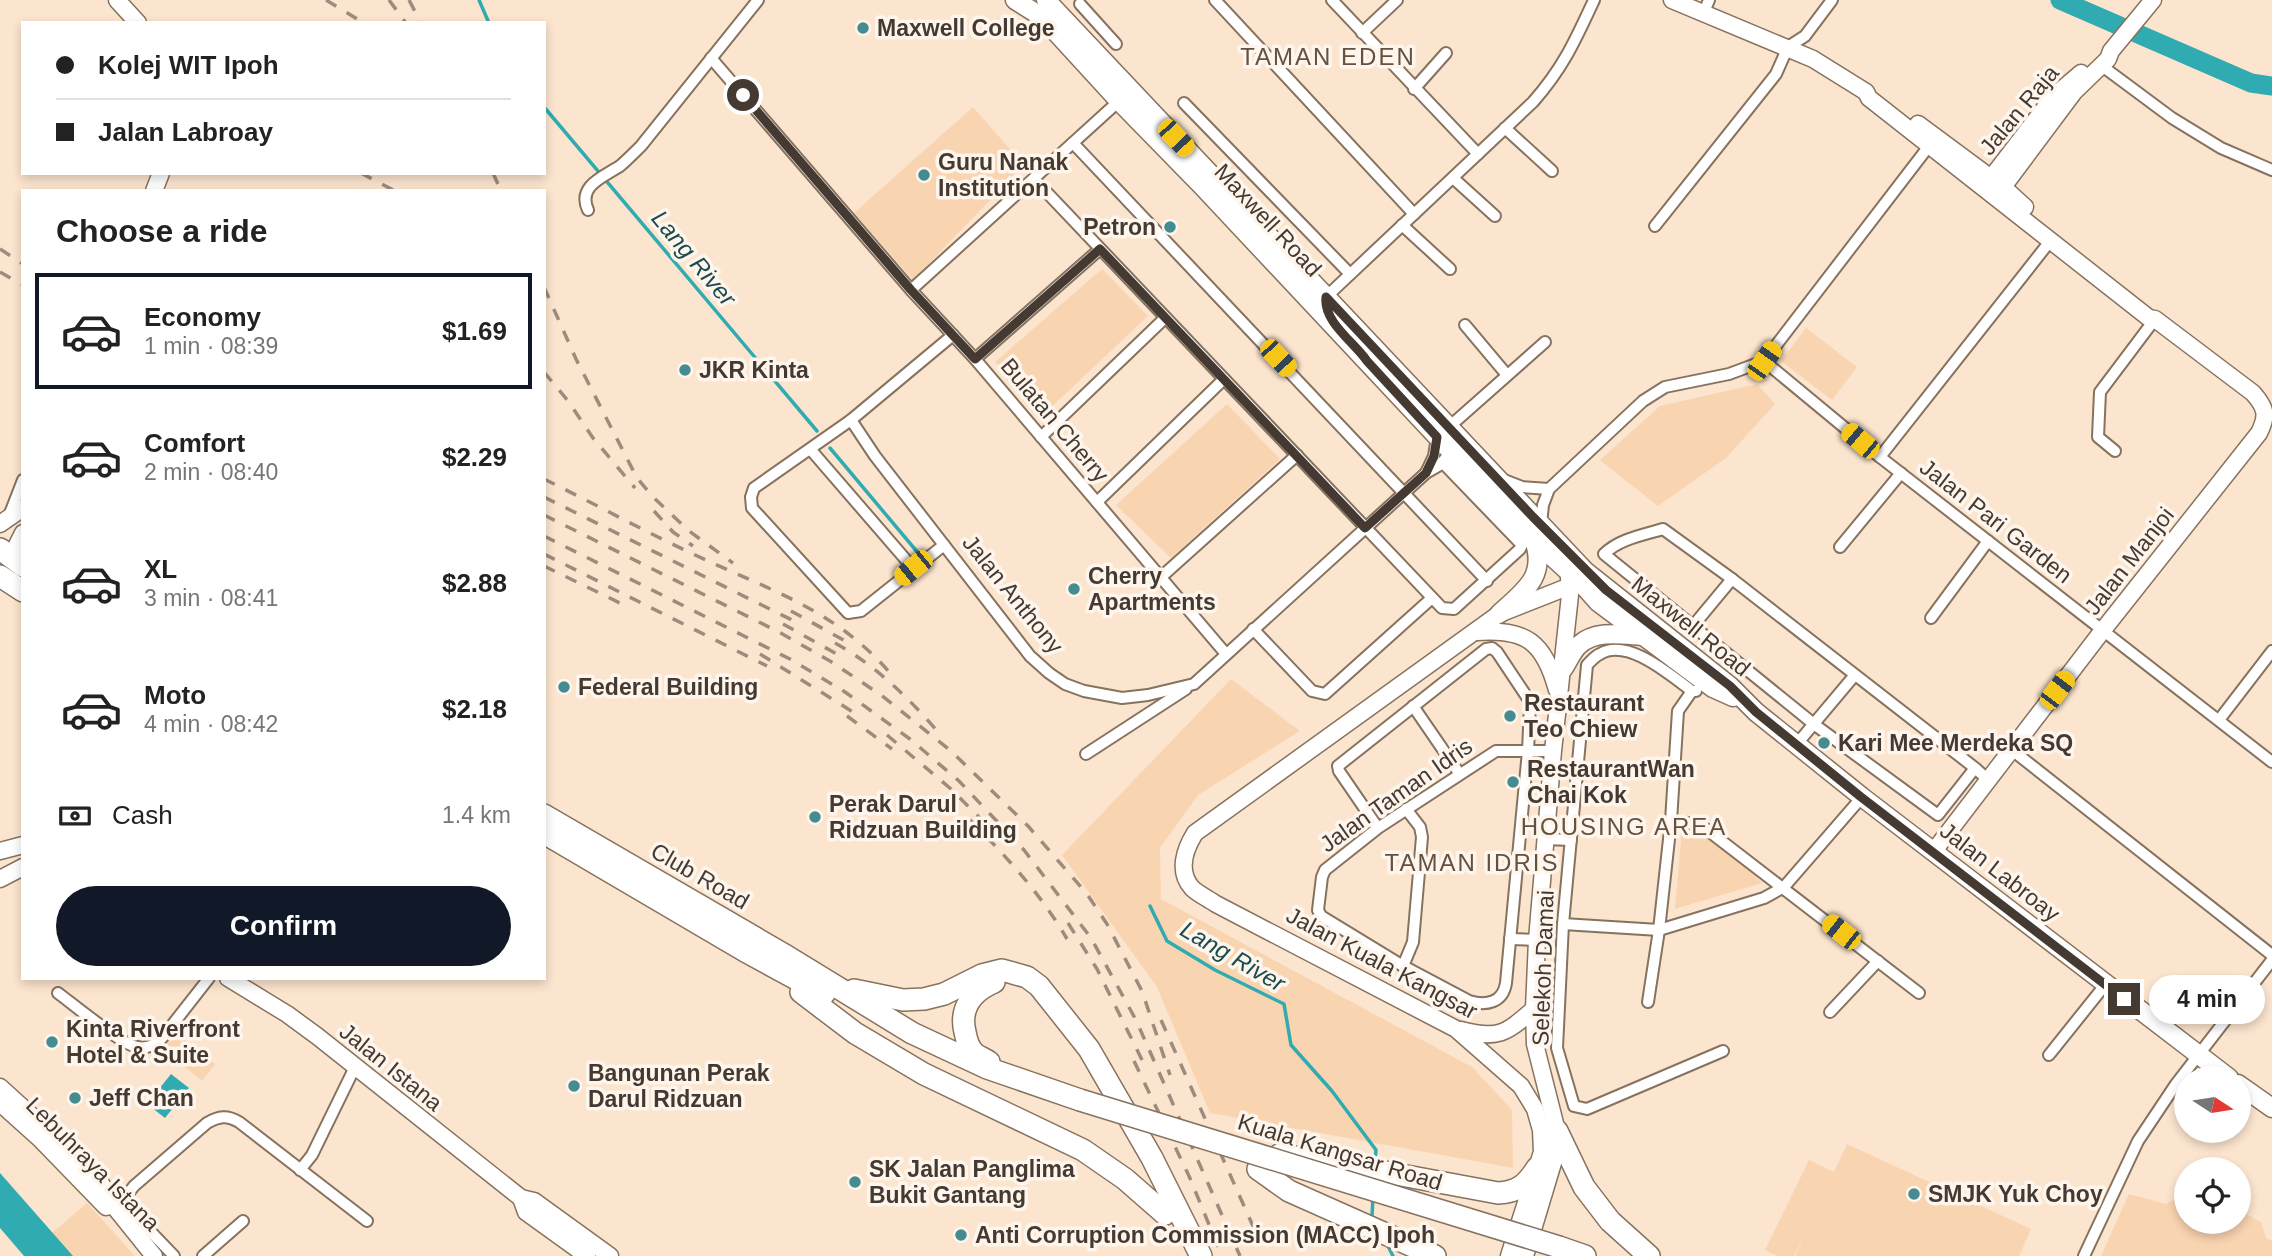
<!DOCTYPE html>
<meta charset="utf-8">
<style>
body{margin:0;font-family:Helvetica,sans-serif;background:#f6f6f6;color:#222;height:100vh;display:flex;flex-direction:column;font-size:26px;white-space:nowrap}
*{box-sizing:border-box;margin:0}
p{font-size:23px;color:#767676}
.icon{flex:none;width:38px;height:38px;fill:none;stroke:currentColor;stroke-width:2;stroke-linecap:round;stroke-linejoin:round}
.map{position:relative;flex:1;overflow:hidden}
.drawer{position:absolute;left:21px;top:189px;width:525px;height:791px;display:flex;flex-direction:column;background:#fff;border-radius:0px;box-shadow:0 4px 10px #0003}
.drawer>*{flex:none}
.hud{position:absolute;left:21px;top:21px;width:525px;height:154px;border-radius:0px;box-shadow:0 4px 10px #0003;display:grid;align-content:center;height:154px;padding:0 35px;background:#fff}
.needle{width:46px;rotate:102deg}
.tools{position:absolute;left:2174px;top:1066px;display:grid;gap:14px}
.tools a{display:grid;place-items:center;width:77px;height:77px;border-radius:50%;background:#fff;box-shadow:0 4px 10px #0003;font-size:35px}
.end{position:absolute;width:32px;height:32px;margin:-16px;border:9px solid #443a32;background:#fff;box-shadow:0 0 0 4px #fff}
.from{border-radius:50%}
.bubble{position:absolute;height:49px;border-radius:24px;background:#fff;box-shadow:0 4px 10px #0003;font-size:23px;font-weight:600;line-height:49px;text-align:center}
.car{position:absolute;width:21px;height:42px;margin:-21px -10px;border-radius:9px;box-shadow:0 0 5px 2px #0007;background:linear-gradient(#f5c518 24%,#345 0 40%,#f5c518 0 76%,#345 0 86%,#f5c518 0)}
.hud b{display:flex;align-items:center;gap:24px;height:66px;font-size:26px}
.hud b+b{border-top:2px solid #e0e0e0}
.hud i{width:18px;height:18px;background:#222}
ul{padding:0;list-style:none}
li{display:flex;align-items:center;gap:21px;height:116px;margin:0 14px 10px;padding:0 21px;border:4px solid transparent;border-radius:0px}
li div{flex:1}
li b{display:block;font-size:26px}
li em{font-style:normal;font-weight:600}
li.active{border-color:#111827}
li>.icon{width:63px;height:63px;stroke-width:1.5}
h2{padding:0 35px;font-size:32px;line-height:84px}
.pay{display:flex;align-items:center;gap:18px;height:77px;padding:0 35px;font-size:26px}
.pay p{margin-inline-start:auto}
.button{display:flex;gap:14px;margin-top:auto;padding:14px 35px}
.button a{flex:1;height:80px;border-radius:42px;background:#111827;color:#fff;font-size:28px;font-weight:600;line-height:80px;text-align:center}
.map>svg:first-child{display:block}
</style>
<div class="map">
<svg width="2272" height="1256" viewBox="0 0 2272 1256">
<rect width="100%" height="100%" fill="#fce5cf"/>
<g fill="#f9d4b1">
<path d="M973,107L1024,165L913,280L854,213Z"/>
<path d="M1102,269L1148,316L1044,414L995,362Z"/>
<path d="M1806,328L1857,367L1832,400L1781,361Z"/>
<path d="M1757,384L1775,404L1726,458L1658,506L1600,460L1660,406Z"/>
<path d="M1227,404L1280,459L1171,558L1116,505Z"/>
<path d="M1231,679L1300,731L1198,795L1160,848L1161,899L1472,1067L1512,1110L1513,1168L1210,1113L1157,987L1062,855Z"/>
<path d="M1683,816L1702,826L1762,883L1675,909Z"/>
<path d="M176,1033L215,1064L202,1081L163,1049Z"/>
<path d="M1847,1144L2031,1229L2019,1256H1795L1807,1230L1794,1256H1777L1765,1250L1809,1160L1834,1172Z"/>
<path d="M2186,1193V1222H2238V1210L2261,1222L2266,1238L2272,1241V1256H2101L2129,1194L2166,1204Z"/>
<path d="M87,1203L135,1256H73L52,1233Z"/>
</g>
<g fill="#30abb1">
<path d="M171,1074L189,1088L165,1118L147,1104Z"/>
<path d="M0,1173L73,1256H24L0,1228Z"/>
</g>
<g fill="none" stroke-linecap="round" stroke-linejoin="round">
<g stroke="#30abb1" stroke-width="3.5">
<path d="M479,0L489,23"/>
<path d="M544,107L817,431"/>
<path d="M830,448L919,554"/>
<path d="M1150,906L1167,941L1215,970L1284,1004L1291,1045L1332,1091L1376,1150L1375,1161"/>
<path d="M1373,1197L1372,1216L1374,1220"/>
<path d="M1386,1242L1393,1256"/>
</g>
<path stroke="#30abb1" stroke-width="19" d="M2060,0L2251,83L2272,86"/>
<defs>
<g id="street">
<path d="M1215,0L1414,214"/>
<path d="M1332,0L1478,154"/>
<path d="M1080,4L1116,44"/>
<path d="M1704,12L1709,0"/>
<path d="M1362,33L1397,0"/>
<path d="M711,58L911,290L975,359L1226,654"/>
<path d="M2102,66L2172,118L2221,148L2272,170"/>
<path d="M1414,89L1446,53"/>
<path d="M1184,103L1350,274"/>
<path d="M1505,128L1552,171"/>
<path d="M1073,143L1487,581"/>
<path d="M1453,178L1495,216"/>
<path d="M1034,179L1442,608L1454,609L1520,549L1522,545L1442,462"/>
<path d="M588,210C577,186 603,177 620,166C627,160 634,153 641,146L758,0"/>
<path d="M1402,225L1450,269"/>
<path d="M1655,226L1776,74L1788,47L1805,36L1832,0"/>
<path d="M911,290L1119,101"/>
<path d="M1326,297L1533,102C1563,68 1575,41 1594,0"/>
<path d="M1465,325L1507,375"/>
<path d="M975,359L1100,249"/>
<path d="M1764,361L1880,457L2272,762"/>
<path d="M851,420L875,456L1030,656L1049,673L1065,684L1084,691L1122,698L1148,695L1194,684L1426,473L1440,465L1452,450"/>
<path d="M1449,427L1545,342"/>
<path d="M1041,437L1165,318"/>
<path d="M811,450L913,568"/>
<path d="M2115,451L2098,437L2100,392L2155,319"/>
<path d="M1880,457L2051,240"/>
<path d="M1426,473L1434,456L1437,437"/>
<path d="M1504,480L1522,487L1549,489"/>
<path d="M1097,502L1224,379"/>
<path d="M9,516L23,480"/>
<path d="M1541,524L1543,505L1549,489L1643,401L1665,387L1729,374L1764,361L1929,146"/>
<path d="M944,545L861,611L848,613L752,508L751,497L754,488L851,420L953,335"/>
<path d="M1840,547L1901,473"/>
<path d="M1160,578L1297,455"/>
<path d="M1931,618L1988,541"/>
<path d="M1693,626L1732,579"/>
<path d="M1253,629L1312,691L1325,694L1432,598"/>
<path d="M1692,691C1671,676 1628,637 1600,654C1595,656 1591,661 1587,665L1563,924L1557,1048L1574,1106L1587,1109L1723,1051"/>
<path d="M1413,706L1459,773"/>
<path d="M2219,720L2272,651"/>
<path d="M1796,745L1854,676"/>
<path d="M2012,750L2272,955"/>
<path d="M1086,754L1186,689"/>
<path d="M1975,768L1938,815L1815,725L1604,554C1619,539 1643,535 1663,529L1732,579L1975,768L1987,779"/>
<path d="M1671,821L1695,824L1706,829L1919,993"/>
<path d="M1378,828L1339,771L1338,766L1486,649L1492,648L1497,652L1529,700L1530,705L1528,751L1506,983C1503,1003 1486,1006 1469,1001L1403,966L1321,916L1318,910L1322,877L1325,870L1378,828L1496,751H1553"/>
<path d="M1545,839L1571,840"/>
<path d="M1563,924L1659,930L1764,898L1784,887L1862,797"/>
<path d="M1510,939L1537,940"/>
<path d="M1403,966L1413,942L1422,837L1420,827L1406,809"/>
<path d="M58,993C74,1005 121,1044 137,1047C147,1049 155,1045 162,1038L209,978"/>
<path d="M1648,1002L1659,930L1671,821L1678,711L1692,691H1696"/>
<path d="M1830,1012L1878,961"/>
<path d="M2049,1055L2105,985"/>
<path d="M300,1170L312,1155L355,1067"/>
<path d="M174,1256L127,1207V1195L134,1186L207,1123C219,1116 227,1115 239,1122L367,1221"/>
<path d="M203,1256L243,1221"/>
<path d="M2084,1256L2138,1141L2176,1084L2272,960"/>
</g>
<g id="secondary">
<path d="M117,0L138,23"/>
<path d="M1672,0L1813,59L1866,92L1869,98L2149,318L2155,319L2253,393C2266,408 2268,415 2259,433L2103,630L1934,851"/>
<path d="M1918,124L2003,187L2025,207"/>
<path d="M1990,188L1991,178L2054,96L2081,73"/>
<path d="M1995,190L2003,187L2074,92L2108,59L2111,51L2153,0"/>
<path d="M154,191L161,173"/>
<path d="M0,524L23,508"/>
<path d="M11,557L23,533"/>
<path d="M1476,632C1526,628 1544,642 1557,690"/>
<path d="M0,851L23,845"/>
<path d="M0,879L23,867"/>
<path d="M228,978L287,1014L317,1036L521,1198L534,1201L610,1256"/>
<path d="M1461,1030C1499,1040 1506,1033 1534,1009"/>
<path d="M0,1087L79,1159L100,1182L117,1210L154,1256"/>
<path d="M0,1103L39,1138L106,1207"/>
<path d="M521,1198L526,1212L587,1256"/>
<path d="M1509,1256L1542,1152L1541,1130L1535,1109L1521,1086L1456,1029L1216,904C1209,899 1198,894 1192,888C1177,871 1185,849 1195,833L1499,614L1570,586L1590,585"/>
<path d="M1525,1256L1556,1153L1557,1131L1535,1044L1534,1009L1537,940L1553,751L1570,595L1569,578"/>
</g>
<g id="primary">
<path d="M1015,0L1042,17L1119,101L1203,187L1534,540L1582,584L1598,602L1713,688L1733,697"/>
<path d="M1046,0L1585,571L1730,686L1756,712L1862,797L2229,1078"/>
<path d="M1499,614C1524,591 1547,577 1534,540"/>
<path d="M1563,669C1568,662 1572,651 1579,645C1596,629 1624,635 1645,636"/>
<path d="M2238,1084L2272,1108"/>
</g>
<g id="highway">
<path d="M0,549L23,566"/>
<path d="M0,576L23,591"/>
<path d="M544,815L783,954L912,1033L987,1068L1080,1100"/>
<path d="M544,833L745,951L824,994"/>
<path d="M854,990L903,1000L924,999L944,994L982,975L1002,970L1027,977L1039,986L1089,1049L1152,1158L1201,1256"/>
<path d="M801,992L855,1033L924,1074L1083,1150L1125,1179L1165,1214"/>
<path d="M989,1062C985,1059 977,1056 974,1053C969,1048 966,1038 965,1032C959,1008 973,991 994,982"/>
<path d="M1557,1131L1584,1187L1610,1221L1649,1256"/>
<path d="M1279,1155L1331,1162L1498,1193C1518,1192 1526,1185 1537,1168"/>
<path d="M1258,1169L1289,1191L1435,1256"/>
<path d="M1559,1247L1585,1256"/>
</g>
</defs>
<use href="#street" stroke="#86725e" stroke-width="14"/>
<use href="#secondary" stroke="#86725e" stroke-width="19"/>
<use href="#primary" stroke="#86725e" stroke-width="21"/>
<use href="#highway" stroke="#86725e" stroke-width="24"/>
<use href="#street" stroke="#fff" stroke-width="10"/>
<use href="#secondary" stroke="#fff" stroke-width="16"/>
<use href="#primary" stroke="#fff" stroke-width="18"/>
<use href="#highway" stroke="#fff" stroke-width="21"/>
<g stroke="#9d8c7e" stroke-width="3.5" stroke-dasharray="12 12" stroke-linecap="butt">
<path d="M326,0L364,23"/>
<path d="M389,0L406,23"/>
<path d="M409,0L421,23"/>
<path d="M361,173L395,191"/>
<path d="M493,173L501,191"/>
<path d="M0,249L23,264"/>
<path d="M0,272L23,285"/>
<path d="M544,287L576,359L637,478L654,498L689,531L733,563"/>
<path d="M544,372L568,401L593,438L635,488"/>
<path d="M544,479C593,503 642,530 691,553C766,589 834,608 890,673"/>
<path d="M544,497L798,623"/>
<path d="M654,511L673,532L693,546"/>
<path d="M544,515L777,631L830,661L881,695L951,751L1028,826L1087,894L1107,924L1142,991L1170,1075"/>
<path d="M544,536L790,659L845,692L910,739L959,781L1024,850L1091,938L1136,1020L1240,1256"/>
<path d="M544,554L767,666"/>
<path d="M544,566L624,605"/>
<path d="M791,611L849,643"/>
<path d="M783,624L844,658"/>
<path d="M835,643C875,665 909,698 938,732"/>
<path d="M760,654L861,717"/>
<path d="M847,716L892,749"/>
<path d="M887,735L951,789L986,824"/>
<path d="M970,820C1006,856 1041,894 1067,939"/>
<path d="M1068,923L1097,969L1146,1068"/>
<path d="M1161,1020L1261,1244"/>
<path d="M1134,1061L1189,1176L1222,1256"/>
</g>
<defs>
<path id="highway-bridge" d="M1080,1100L1559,1247"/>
</defs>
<use href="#highway-bridge" stroke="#86725e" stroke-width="24" stroke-linecap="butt"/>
<use href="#highway-bridge" stroke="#fff" stroke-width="21"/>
</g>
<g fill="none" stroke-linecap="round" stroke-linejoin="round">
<path stroke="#443a32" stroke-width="9" d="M743,95L911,290L975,359L1100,249L1365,528L1426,473L1434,456L1437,437L1367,361C1354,342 1323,322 1326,297L1533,517L1606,590L1730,686L1756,712L1861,797L2124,999"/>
</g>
<g fill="#458c90" stroke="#fef5ec" stroke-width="2.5">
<circle cx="863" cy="28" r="7"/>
<circle cx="924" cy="175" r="7"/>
<circle cx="1170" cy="227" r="7"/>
<circle cx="685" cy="370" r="7"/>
<circle cx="1074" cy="589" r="7"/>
<circle cx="564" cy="687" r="7"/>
<circle cx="1510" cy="716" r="7"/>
<circle cx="1824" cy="743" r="7"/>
<circle cx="1513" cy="782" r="7"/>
<circle cx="815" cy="817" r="7"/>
<circle cx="52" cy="1042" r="7"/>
<circle cx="574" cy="1086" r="7"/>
<circle cx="75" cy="1098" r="7"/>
<circle cx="855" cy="1182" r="7"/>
<circle cx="1914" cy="1194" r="7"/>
<circle cx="961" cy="1235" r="7"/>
</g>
<g text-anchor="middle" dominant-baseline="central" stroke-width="7" stroke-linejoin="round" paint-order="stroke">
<g font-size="23" font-weight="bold" fill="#443a32" stroke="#fef5ec" text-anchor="start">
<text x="877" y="28">Maxwell College</text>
<text x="938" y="162">Guru Nanak<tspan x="938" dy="26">Institution</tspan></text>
<text x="1156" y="227" text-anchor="end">Petron</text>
<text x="699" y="370">JKR Kinta</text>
<text x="1088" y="576">Cherry<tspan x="1088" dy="26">Apartments</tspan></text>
<text x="578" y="687">Federal Building</text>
<text x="1524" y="703">Restaurant<tspan x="1524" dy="26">Teo Chiew</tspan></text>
<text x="1838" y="743">Kari Mee Merdeka SQ</text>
<text x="1527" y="769">RestaurantWan<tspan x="1527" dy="26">Chai Kok</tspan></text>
<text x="829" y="804">Perak Darul<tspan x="829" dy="26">Ridzuan Building</tspan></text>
<text x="66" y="1029">Kinta Riverfront<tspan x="66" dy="26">Hotel &amp; Suite</tspan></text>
<text x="588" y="1073">Bangunan Perak<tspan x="588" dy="26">Darul Ridzuan</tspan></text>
<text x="89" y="1098">Jeff Chan</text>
<text x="869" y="1169">SK Jalan Panglima<tspan x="869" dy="26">Bukit Gantang</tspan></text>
<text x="1928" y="1194">SMJK Yuk Choy</text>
<text x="975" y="1235">Anti Corruption Commission (MACC) Ipoh</text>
</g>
<g font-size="23" fill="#443a32" stroke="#fef5ec">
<text transform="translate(2019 110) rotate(-50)">Jalan Raja</text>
<text transform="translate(1268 220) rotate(47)">Maxwell Road</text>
<text transform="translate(1055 420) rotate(50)">Bulatan Cherry</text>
<text transform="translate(1996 521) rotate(38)">Jalan Pari Garden</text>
<text transform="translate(2129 561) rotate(-52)">Jalan Manjoi</text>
<text transform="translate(1013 594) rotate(51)">Jalan Anthony</text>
<text transform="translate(1691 626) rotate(39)">Maxwell Road</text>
<text transform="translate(1396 795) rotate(-35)">Jalan Taman Idris</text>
<text transform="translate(2000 872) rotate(38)">Jalan Labroay</text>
<text transform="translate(700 876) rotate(30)">Club Road</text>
<text transform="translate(1382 963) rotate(28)">Jalan Kuala Kangsar</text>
<text transform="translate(1543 968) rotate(-88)">Selekoh Damai</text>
<text transform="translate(391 1067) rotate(39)">Jalan Istana</text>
<text transform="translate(1340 1152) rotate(17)">Kuala Kangsar Road</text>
<text transform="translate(93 1164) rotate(45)">Lebuhraya Istana</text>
</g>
<g font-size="24" letter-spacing="2" fill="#65513f" stroke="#fef5ec">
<text x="1328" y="56">TAMAN EDEN</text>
<text x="1624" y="826">HOUSING AREA</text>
<text x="1472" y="862">TAMAN IDRIS</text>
</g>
<g font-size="24" font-style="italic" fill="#1a4d4f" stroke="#fef5ec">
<text transform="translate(694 258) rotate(50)">Lang River</text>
<text transform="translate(1233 956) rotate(30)">Lang River</text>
</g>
</g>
</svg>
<div class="tools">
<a><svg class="needle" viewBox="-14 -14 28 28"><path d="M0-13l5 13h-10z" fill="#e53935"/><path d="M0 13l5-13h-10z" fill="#767676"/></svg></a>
<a><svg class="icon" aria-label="locate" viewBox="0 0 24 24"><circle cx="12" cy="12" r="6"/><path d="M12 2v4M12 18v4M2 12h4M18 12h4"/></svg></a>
</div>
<i class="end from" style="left:743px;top:95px"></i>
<i class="end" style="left:2124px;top:999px"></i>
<div class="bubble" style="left:2149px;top:975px;width:116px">4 min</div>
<i class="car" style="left:1176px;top:138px;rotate:137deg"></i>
<i class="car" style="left:1278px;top:358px;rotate:137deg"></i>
<i class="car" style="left:1764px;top:361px;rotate:35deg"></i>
<i class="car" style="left:1860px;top:441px;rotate:310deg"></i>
<i class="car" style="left:913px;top:568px;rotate:231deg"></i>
<i class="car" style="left:2057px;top:690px;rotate:37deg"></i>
<i class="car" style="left:1841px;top:932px;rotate:308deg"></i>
<div class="hud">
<b><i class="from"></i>Kolej WIT Ipoh</b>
<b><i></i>Jalan Labroay</b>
</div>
<section class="drawer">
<h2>Choose a ride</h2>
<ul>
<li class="active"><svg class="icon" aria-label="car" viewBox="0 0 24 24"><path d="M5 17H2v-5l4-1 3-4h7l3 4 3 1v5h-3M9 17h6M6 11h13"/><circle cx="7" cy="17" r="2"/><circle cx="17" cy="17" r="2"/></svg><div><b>Economy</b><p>1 min · 08:39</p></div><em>$1.69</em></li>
<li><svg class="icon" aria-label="car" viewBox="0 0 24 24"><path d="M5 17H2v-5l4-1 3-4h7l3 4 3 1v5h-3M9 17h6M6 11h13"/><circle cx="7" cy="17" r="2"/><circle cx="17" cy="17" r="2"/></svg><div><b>Comfort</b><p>2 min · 08:40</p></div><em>$2.29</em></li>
<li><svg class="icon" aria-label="car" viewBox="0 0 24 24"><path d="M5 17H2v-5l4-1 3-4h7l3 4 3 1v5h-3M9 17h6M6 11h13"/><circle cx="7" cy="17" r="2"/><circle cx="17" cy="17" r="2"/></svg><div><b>XL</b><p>3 min · 08:41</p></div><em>$2.88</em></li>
<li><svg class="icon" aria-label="car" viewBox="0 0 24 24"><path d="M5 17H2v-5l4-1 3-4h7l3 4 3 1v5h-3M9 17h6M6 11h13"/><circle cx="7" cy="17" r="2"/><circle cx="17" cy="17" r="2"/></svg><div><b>Moto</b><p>4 min · 08:42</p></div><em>$2.18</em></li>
</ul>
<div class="pay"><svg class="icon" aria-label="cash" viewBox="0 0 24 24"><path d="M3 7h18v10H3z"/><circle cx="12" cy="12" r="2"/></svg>Cash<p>1.4 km</p></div>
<div class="button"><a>Confirm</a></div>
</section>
</div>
